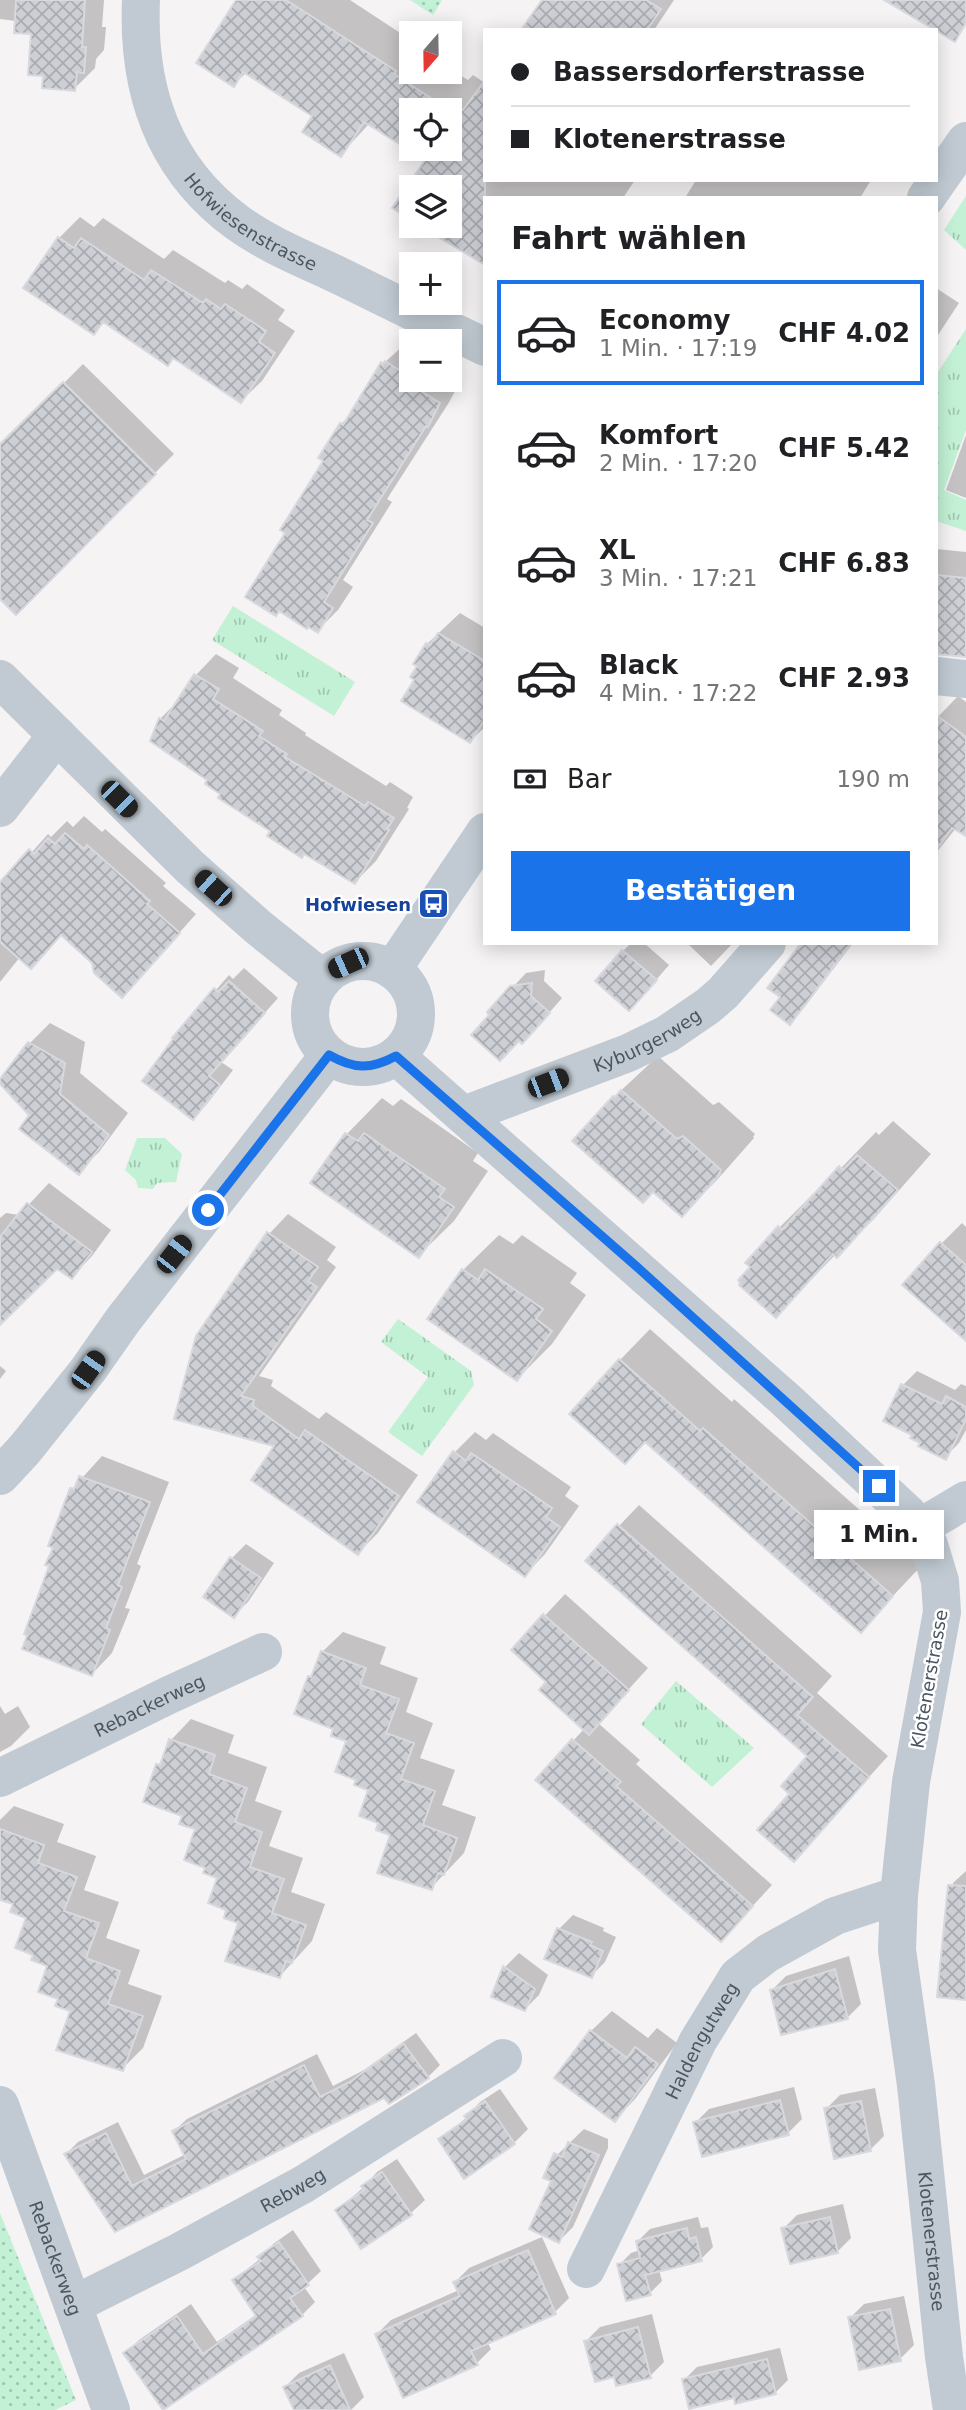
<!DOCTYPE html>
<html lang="de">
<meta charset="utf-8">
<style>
body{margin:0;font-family:"DejaVu Sans",sans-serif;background:#f2f2f2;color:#202124;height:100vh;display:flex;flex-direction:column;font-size:26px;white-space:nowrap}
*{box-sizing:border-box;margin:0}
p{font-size:23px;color:#757577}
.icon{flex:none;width:38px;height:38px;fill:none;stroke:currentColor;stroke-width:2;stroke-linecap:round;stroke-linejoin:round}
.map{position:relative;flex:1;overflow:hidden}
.panel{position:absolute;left:483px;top:196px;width:455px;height:749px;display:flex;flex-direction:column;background:#fff;border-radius:0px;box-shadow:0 4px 18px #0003}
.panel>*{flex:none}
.hud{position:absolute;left:483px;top:28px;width:455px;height:154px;border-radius:0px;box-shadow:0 4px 18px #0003;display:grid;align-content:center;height:154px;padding:0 28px;background:#fff}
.needle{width:46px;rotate:200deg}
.fabs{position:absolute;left:399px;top:21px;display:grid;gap:14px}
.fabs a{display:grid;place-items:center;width:63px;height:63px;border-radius:0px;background:#fff;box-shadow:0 4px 18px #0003;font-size:35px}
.end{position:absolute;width:32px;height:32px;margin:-16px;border:9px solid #1a73e8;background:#fff;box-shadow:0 0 0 4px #fff}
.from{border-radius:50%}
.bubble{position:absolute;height:49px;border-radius:0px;background:#fff;box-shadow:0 4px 18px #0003;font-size:23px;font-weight:800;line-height:49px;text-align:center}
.car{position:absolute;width:21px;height:42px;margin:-21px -10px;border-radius:9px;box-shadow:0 0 5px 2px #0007;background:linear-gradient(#222 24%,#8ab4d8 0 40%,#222 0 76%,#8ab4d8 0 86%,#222 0)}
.hud b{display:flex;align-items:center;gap:24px;height:66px;font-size:26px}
.hud b+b{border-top:2px solid #e0e0e0}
.hud i{width:18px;height:18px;background:#202124}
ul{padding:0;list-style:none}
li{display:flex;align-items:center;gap:21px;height:105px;margin:0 14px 10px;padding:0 14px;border:4px solid transparent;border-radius:0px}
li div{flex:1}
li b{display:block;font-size:26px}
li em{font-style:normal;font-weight:800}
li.on{border-color:#1a73e8}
li>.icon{width:63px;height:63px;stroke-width:1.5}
h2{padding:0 28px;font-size:32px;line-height:84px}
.pay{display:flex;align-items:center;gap:18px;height:77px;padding:0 28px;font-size:26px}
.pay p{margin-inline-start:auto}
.action{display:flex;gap:14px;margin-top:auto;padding:14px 28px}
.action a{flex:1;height:80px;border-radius:0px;background:#1a73e8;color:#fff;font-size:28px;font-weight:800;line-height:80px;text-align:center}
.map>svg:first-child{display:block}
</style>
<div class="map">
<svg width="966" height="2410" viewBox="0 0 966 2410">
<defs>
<pattern id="grass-dots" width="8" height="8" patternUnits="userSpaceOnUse" patternTransform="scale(1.75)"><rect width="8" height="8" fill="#c3f1d5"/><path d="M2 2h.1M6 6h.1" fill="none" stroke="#a0c6b0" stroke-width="1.8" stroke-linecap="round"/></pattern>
<pattern id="park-tufts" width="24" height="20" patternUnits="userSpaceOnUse" patternTransform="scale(1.75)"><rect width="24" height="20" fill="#c3f1d5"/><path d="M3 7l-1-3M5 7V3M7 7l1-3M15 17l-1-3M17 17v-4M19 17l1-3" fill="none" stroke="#a0c6b0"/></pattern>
<pattern id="building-cross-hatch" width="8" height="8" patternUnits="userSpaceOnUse" patternTransform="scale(1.75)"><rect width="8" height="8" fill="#cdcfd5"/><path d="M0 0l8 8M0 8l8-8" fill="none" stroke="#a8abb0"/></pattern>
</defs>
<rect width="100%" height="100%" fill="#f5f3f3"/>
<g fill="url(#grass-dots)">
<path d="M410,0H442L433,15Z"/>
<path d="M0,2213L76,2400L55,2410H0Z"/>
</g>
<g fill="url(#park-tufts)">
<path d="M966,196V250L944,230Z"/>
<path d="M966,329V430L944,490L966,500V531L936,521V375Z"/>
<path d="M233,606L355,682L334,716L212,640Z"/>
<path d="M137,1138H165L182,1154L176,1182L157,1183L153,1189L138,1188L136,1180L125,1170Z"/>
<path d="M398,1319L471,1371L474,1385L422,1456L388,1432L428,1377L381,1342Z"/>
<path d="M676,1681L754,1748L712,1787L641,1724Z"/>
</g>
<g fill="#0003" fill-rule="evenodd">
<path d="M0,0H104L102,27H106L104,50L96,59L95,68L74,89L44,74L33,33L16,21L0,19Z"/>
<path d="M238,0H350L411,40V72H450V69L468,80L473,75L485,83V180H635L623,198H485L452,244L423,226H450V187H411V218L402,212L396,204L428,160L370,123L340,155L315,115L247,72L233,85ZM411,110H450V149H411Z"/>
<path d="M544,0H674L654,30H523Z"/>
<path d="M696,180H871L860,198H685Z"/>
<path d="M80,217L94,227L103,218L164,259L173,250L225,283L228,280L242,289L247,284L285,310L278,320L295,331L262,381L241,401L175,357L168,364L105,322L94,333L59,238Z"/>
<path d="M936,288L959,303L936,338Z"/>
<path d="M407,342L411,345V380H450V376L460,382L448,404L387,499L392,502L343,580L353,587L338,610L317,631L287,533L325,460L341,424L354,411L383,364Z"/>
<path d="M83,364L174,454L16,612L0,597V447Z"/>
<path d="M966,435V498L946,490Z"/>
<path d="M936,549L966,552V655L936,653Z"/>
<path d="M460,613L485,628V727L470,741L417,679L427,644Z"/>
<path d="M216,654L239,668L233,678L282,710L279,715L306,733L305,735L386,786L390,782L413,797L407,808L409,809L376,861L355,882L273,830L223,793L209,779L152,740L160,719L180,699L196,675Z"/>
<path d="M958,696L966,702V834L956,828L936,853V719Z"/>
<path d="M84,816L102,832L105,829L166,883L163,886L196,914L139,978L93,962L62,934L20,957L0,982V888L48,834L51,837L67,821L73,827Z"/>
<path d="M631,943H644L669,965L643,995L623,951Z"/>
<path d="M687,943H733L711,966Z"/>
<path d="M803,943H853L803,1009L789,1023L783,997Z"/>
<path d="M244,968L278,998L221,1062L233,1070L207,1104L193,1117L174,1038L229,975L233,979Z"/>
<path d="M545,970L544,981L562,998L536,1028L512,988L526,973Z"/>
<path d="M50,1023L85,1042L80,1073L128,1113L99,1152L78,1172L32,1115L29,1044Z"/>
<path d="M658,1056L713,1105L719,1102L755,1134L753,1137L754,1138L717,1180L682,1215L614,1097Z"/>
<path d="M382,1098L393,1106L401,1099L478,1153L473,1161L488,1171L454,1221L418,1256L313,1182L347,1134Z"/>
<path d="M893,1121L931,1154L873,1220L837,1255L836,1254L776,1316L752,1267L779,1228L814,1193L816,1194L876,1132L879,1135Z"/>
<path d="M49,1183L111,1230L92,1256L72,1277L57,1267L0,1322V1218L6,1213L19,1215Z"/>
<path d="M288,1214L336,1247L327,1260L336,1267L259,1376L273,1380L271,1386L319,1419L326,1412L418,1475L378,1533L358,1553L277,1445L176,1418L269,1234Z"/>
<path d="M962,1223L966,1227V1339L941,1244Z"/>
<path d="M499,1235L513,1244L522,1235L577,1273L570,1283L586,1295L552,1344L517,1379L430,1319L463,1270Z"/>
<path d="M650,1329L732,1402L734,1399L922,1565L861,1630L620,1360Z"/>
<path d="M0,1366L6,1371L0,1379Z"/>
<path d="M917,1371L955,1390L961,1384L966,1386V1430L959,1443L945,1457L914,1434L885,1420L903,1385Z"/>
<path d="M475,1432L486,1440L493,1433L571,1487L565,1496L579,1506L545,1554L525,1575L454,1453Z"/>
<path d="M102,1456L169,1482L137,1564L141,1566L125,1608L130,1609L112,1653L92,1674L30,1635L52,1565L72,1489Z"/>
<path d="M639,1505L832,1676L817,1693L888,1756L794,1860L792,1793L810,1756L619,1526Z"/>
<path d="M246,1544L274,1563L248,1602L234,1615L232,1558Z"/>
<path d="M565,1594L648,1668L598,1723L640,1760L636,1764L772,1885L721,1940L538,1779L584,1729L549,1682L513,1650Z"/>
<path d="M343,1632L386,1647L380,1664L418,1678L406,1712L433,1723L420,1758L455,1770L442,1805L476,1817L464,1853L431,1888L392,1834L381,1822L370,1789L349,1740L336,1728L310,1677L315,1672L322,1652Z"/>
<path d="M0,1706L5,1714L18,1706L30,1727L11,1746L0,1752Z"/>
<path d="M191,1719L234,1735L228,1753L267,1767L255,1801L282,1811L269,1846L303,1858L291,1892L325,1904L312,1941L280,1976L229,1909L219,1876L207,1866L198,1828L184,1815L158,1765L164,1759L171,1740Z"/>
<path d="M14,1806L64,1824L57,1842L96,1856L84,1890L119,1902L106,1938L140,1950L128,1984L162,1996L143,2048L122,2069L60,1998L50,1965L28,1917L15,1903L0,1898V1820Z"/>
<path d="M966,1871V1998L949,1926L953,1883Z"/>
<path d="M573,1915L604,1928L603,1931L616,1937L605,1962L591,1976L547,1958L559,1929Z"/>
<path d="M519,1953L548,1975L539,1995L525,2009L493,1996L505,1967Z"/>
<path d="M849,1956L861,2004L847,2018L772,1990L786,1976Z"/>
<path d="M612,2011L648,2038L657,2028L677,2043L635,2099L615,2120L591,2031Z"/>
<path d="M416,2033L440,2065L428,2077L385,2096L115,2230L66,2154L78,2142L118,2122L144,2175L186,2154L174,2131L187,2119L317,2054L333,2086L364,2070Z"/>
<path d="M794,2087L802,2119L788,2133L695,2123L709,2109Z"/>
<path d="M875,2088L884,2136L870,2150L826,2109L840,2095Z"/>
<path d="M500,2089L528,2129L514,2143L440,2140L467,2117L480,2102Z"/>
<path d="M584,2129L608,2139V2148L573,2227L559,2241L554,2158Z"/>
<path d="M397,2159L425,2200L411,2213L362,2247L337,2210L364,2187L377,2172Z"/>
<path d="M843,2204L851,2238L837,2252L783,2229L797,2215Z"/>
<path d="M698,2217L701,2228L708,2227L713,2247L701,2259L659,2270L662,2281L650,2293L619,2265L631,2253L640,2250L638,2241L650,2229Z"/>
<path d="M293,2230L321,2271L304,2287L315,2302L302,2315L165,2409L126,2353L139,2340L191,2304L217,2342L257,2314L234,2280L261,2258L273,2244Z"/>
<path d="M542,2237L569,2298L555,2312L487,2342L491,2349L477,2363L377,2334L391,2320L459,2290L455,2282L469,2268Z"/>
<path d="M904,2296L914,2345L900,2359L850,2318L864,2304Z"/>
<path d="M652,2314L664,2362L650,2376L615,2375L586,2341L600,2327Z"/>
<path d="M780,2348L788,2380L775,2393L735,2396L684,2380L697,2367Z"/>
<path d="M344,2353L364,2397L351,2410H296L285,2387L299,2373Z"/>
</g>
<g fill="url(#building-cross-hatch)" stroke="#d7d9de" stroke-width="2" fill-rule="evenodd">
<path d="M16,0H85L82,47H86L84,73L77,72L75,91L42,88L43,76L28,75L31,34L14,33Z"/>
<path d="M236,0H286L396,71L394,74L442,105L446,99L463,110L485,80V265L420,226H450V187H411V220L392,208L425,160L364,122L341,157L302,132L312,116L243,72L234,87L196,63ZM411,110H450V149H411Z"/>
<path d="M542,0H646L661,9L647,30H521Z"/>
<path d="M884,0H966V23L955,42Z"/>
<path d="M58,237L74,248L81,238L144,280L151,270L203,303L206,299L221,309L225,304L266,331L259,342L275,353L241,403L173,358L168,366L103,322L94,335L23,288Z"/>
<path d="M385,361L416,381L413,386L440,403L428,427L426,426L367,520L373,523L324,602L333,608L318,633L308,627L307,629L279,611L276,616L245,597L285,533L280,530L323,461L318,458L340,423L343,425L381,362L383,364Z"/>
<path d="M63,382L156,474L16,615L0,599V444Z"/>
<path d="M936,575L966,578V657L936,654Z"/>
<path d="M438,633L485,661V719L470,743L401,701L414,680L410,677L417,666L413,664L426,643L430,645Z"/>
<path d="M194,674L219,689L213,699L263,731L259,736L287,754L285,757L365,806L368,802L394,818L387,829L389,830L355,884L304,854L302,858L267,836L270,831L218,798L220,794L205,784L207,780L150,741L159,718L164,721Z"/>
<path d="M936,715L966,737V836L952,828L936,850Z"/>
<path d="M65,833L84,849L87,845L150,901L147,904L180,933L122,998L94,973L92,963L61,935L31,969L0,942V882L29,849L34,854L48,838L55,844Z"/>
<path d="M801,943H851L790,1025L770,1010L780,997L767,988Z"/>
<path d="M622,950L657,980L629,1011L595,981Z"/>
<path d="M229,981L265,1013L209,1076L220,1085L193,1120L142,1081L173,1039L172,1038L214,988L218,992Z"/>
<path d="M532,983L531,996L550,1013L522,1044L519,1041L500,1061L471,1035L489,1015L487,1012L510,986Z"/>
<path d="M28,1042L65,1063L60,1094L109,1135L79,1175L19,1129L29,1115L0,1084V1079Z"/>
<path d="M621,1090L677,1139L683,1136L721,1170L719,1173L720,1174L682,1217L653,1192L643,1203L572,1141L613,1096L615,1097Z"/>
<path d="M345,1133L358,1141L364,1133L445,1189L439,1197L454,1207L419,1258L310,1183Z"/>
<path d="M857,1155L898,1190L837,1258L833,1254L776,1318L739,1285L740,1283L738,1280L750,1267L745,1263L778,1226L782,1230L839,1166L843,1170Z"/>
<path d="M27,1203L92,1252L72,1279L57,1269L0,1325V1237Z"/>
<path d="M267,1232L318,1267L308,1281L317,1287L241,1396L254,1400L253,1406L299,1439L305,1430L399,1496L358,1555L251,1480L274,1446L174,1419L196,1336Z"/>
<path d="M940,1242L966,1265V1341L902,1285Z"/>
<path d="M462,1269L478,1280L485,1269L543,1309L536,1319L552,1331L517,1381L427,1319Z"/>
<path d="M619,1359L700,1431L703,1428L893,1596L861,1633L645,1442L625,1464L569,1414Z"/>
<path d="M901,1384L942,1404L946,1396L966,1407V1419L946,1460L918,1446L920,1443L910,1438L912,1435L883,1421Z"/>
<path d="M453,1451L466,1461L471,1453L552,1508L546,1517L560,1527L525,1577L417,1502Z"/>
<path d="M79,1476L150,1502L118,1585L122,1587L106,1628L110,1630L92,1676L22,1649L27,1636L24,1634L49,1566L45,1565L53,1548L48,1546L70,1488L74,1489Z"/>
<path d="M617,1524L813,1697L797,1715L869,1777L794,1862L757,1830L789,1794L781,1786L807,1756L585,1561Z"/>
<path d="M230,1557L261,1578L234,1618L203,1597Z"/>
<path d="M543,1614L629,1690L589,1735L539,1690L546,1682L511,1650Z"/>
<path d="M321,1651L366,1668L360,1685L399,1699L386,1733L414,1743L401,1779L435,1791L423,1825L457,1838L444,1875L438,1873L432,1890L377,1873L390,1835L376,1830L378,1823L359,1816L368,1790L354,1785L356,1780L335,1772L346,1741L331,1736L333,1729L294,1714L308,1676L311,1677Z"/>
<path d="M169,1739L215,1755L209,1774L247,1788L235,1822L262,1832L250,1867L284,1879L272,1913L306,1925L292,1963L286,1961L280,1978L225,1961L238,1923L224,1918L226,1910L208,1903L217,1878L203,1873L205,1868L184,1860L195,1829L179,1824L182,1816L143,1802L156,1764L160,1765Z"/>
<path d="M572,1739L621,1782L616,1786L753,1906L721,1942L535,1780Z"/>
<path d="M0,1829L44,1845L38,1863L77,1877L64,1911L99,1923L86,1958L120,1971L108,2004L143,2016L123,2071L56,2050L70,2011L55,2006L58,1999L38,1992L47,1966L31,1960L33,1955L15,1948L26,1918L10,1912L13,1904L0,1900Z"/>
<path d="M948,1885L966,1886V2000L937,1997Z"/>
<path d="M557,1928L592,1942L590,1945L603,1951L592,1978L544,1959Z"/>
<path d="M503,1966L535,1989L525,2011L491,1997Z"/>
<path d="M835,1969L848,2019L781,2035L770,1990Z"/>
<path d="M590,2030L627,2058L635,2047L658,2064L615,2122L554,2078Z"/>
<path d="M403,2043L429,2078L419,2085L389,2104L384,2098L115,2232L64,2154L106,2133L132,2186L186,2159L172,2131L304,2065L320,2097L350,2082Z"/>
<path d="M780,2100L789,2135L702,2157L693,2122Z"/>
<path d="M485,2101L515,2144L464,2179L438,2139L467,2119L464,2116Z"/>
<path d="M861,2101L871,2151L834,2159L824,2108Z"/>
<path d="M568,2142L599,2155L559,2243L529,2229L551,2181L543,2178L554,2153L562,2157Z"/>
<path d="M382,2172L412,2215L361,2249L335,2210L364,2190L361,2186Z"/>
<path d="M830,2217L838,2253L790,2264L781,2228Z"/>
<path d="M687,2228L689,2239L696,2237L702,2261L645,2275L651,2295L626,2301L617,2264L640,2258L636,2241Z"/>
<path d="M279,2242L309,2285L290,2298L303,2316L163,2410L123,2353L177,2316L203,2354L256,2316L232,2280L261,2261L257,2257Z"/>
<path d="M528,2250L556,2314L471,2351L478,2365L403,2398L375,2334L460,2296L453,2282Z"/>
<path d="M890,2309L901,2361L859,2370L848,2317Z"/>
<path d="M638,2327L651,2378L616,2386L614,2377L595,2382L584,2341Z"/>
<path d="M767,2359L776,2394L735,2404L734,2398L689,2409L682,2379Z"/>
<path d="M330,2365L350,2410H294L283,2387Z"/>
</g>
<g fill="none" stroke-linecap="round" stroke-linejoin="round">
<g stroke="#c1cad2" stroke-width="38">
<path id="s1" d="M141,0C137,90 163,168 238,223C270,246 307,260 342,277C389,300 437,324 485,347"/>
<path d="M926,198L966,141"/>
<path d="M936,676L966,679"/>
<path d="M0,679L190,867L258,927L323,979"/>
<path d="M0,808L57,735"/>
<circle cx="363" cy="1014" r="53"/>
<path d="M392,970L485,832"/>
<path id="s2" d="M396,1056L786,1400L908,1514L929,1545L940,1581L942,1612L911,1782L899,1895L897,1950L916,2085L944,2357L952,2410"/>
<path id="s3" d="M464,1115L628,1053L667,1034L708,1006L723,993L767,943"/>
<path d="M0,1476L25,1449L88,1370L123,1320L329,1055"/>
<path d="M919,1528L966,1500"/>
<path id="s4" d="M0,1778L169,1695L263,1652"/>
<path id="s5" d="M0,2105L111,2410"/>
<path id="s6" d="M586,2269L698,2041L738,1976L768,1953L835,1916L899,1895"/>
<path id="s7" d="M73,2305L179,2252L304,2184L503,2058"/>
</g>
</g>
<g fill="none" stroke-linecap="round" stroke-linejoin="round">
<path stroke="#1a73e8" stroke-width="9" d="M208,1210L329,1055C354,1069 370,1070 396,1056L636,1266L879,1486"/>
</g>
<defs>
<symbol id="bus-square" viewBox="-11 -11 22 22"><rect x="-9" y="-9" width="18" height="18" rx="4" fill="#1a4fb4" stroke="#fff"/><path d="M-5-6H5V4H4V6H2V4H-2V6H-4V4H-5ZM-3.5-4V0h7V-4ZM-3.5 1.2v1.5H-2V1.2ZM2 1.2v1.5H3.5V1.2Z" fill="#fff"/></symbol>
</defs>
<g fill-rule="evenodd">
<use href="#bus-square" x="416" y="886" width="35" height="35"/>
</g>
<g text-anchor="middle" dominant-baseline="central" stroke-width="5" stroke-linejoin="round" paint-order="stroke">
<g font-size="18" fill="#4a5661" stroke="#fff">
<text stroke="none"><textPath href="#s1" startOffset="264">Hofwiesenstrasse</textPath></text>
<text stroke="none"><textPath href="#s3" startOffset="198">Kyburgerweg</textPath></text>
<text transform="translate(929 1679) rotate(-80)">Klotenerstrasse</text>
<text stroke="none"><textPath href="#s4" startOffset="166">Rebackerweg</textPath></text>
<text stroke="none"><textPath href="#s6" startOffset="256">Haldengutweg</textPath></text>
<text stroke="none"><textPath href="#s7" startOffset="248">Rebweg</textPath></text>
<text stroke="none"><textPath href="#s2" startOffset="1428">Klotenerstrasse</textPath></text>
<text stroke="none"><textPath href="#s5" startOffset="163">Rebackerweg</textPath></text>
</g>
<g font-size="18" font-weight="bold" fill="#164399" stroke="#fff" text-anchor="end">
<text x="411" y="904">Hofwiesen</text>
</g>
</g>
</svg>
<div class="fabs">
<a><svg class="needle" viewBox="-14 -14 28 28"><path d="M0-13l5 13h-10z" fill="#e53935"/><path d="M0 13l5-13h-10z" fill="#757577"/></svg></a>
<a><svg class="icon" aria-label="locate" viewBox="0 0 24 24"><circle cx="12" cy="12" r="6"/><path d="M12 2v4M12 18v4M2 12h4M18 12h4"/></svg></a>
<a><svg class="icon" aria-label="layers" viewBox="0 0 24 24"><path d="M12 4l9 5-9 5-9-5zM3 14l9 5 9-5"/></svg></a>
<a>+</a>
<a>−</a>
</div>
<i class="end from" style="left:208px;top:1210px"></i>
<i class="end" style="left:879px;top:1486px"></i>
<div class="bubble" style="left:814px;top:1510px;width:130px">1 Min.</div>
<i class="car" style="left:119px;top:799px;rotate:135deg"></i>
<i class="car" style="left:213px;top:888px;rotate:312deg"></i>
<i class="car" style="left:348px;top:963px;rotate:246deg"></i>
<i class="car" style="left:548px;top:1083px;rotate:69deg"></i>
<i class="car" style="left:174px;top:1254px;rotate:38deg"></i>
<i class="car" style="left:88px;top:1370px;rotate:35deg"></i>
<div class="hud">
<b><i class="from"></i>Bassersdorferstrasse</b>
<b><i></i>Klotenerstrasse</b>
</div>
<section class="panel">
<h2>Fahrt wählen</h2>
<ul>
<li class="on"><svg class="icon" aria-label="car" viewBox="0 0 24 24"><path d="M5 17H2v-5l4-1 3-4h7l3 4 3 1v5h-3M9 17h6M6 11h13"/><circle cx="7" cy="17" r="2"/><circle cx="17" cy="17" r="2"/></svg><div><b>Economy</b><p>1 Min. · 17:19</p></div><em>CHF 4.02</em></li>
<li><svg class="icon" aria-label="car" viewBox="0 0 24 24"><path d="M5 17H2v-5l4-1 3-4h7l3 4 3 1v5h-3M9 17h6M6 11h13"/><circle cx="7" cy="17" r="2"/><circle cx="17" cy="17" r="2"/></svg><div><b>Komfort</b><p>2 Min. · 17:20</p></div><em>CHF 5.42</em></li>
<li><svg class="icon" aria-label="car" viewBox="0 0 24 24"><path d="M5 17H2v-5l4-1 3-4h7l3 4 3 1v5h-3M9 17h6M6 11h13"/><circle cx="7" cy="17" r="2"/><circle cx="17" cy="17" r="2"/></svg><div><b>XL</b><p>3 Min. · 17:21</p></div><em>CHF 6.83</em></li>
<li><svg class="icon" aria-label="car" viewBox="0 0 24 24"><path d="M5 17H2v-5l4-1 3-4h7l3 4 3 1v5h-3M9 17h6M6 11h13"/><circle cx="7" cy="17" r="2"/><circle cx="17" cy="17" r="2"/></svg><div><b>Black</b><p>4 Min. · 17:22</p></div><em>CHF 2.93</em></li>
</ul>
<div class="pay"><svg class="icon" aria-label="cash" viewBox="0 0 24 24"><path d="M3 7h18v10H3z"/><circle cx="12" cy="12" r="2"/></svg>Bar<p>190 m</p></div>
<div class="action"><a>Bestätigen</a></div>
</section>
</div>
